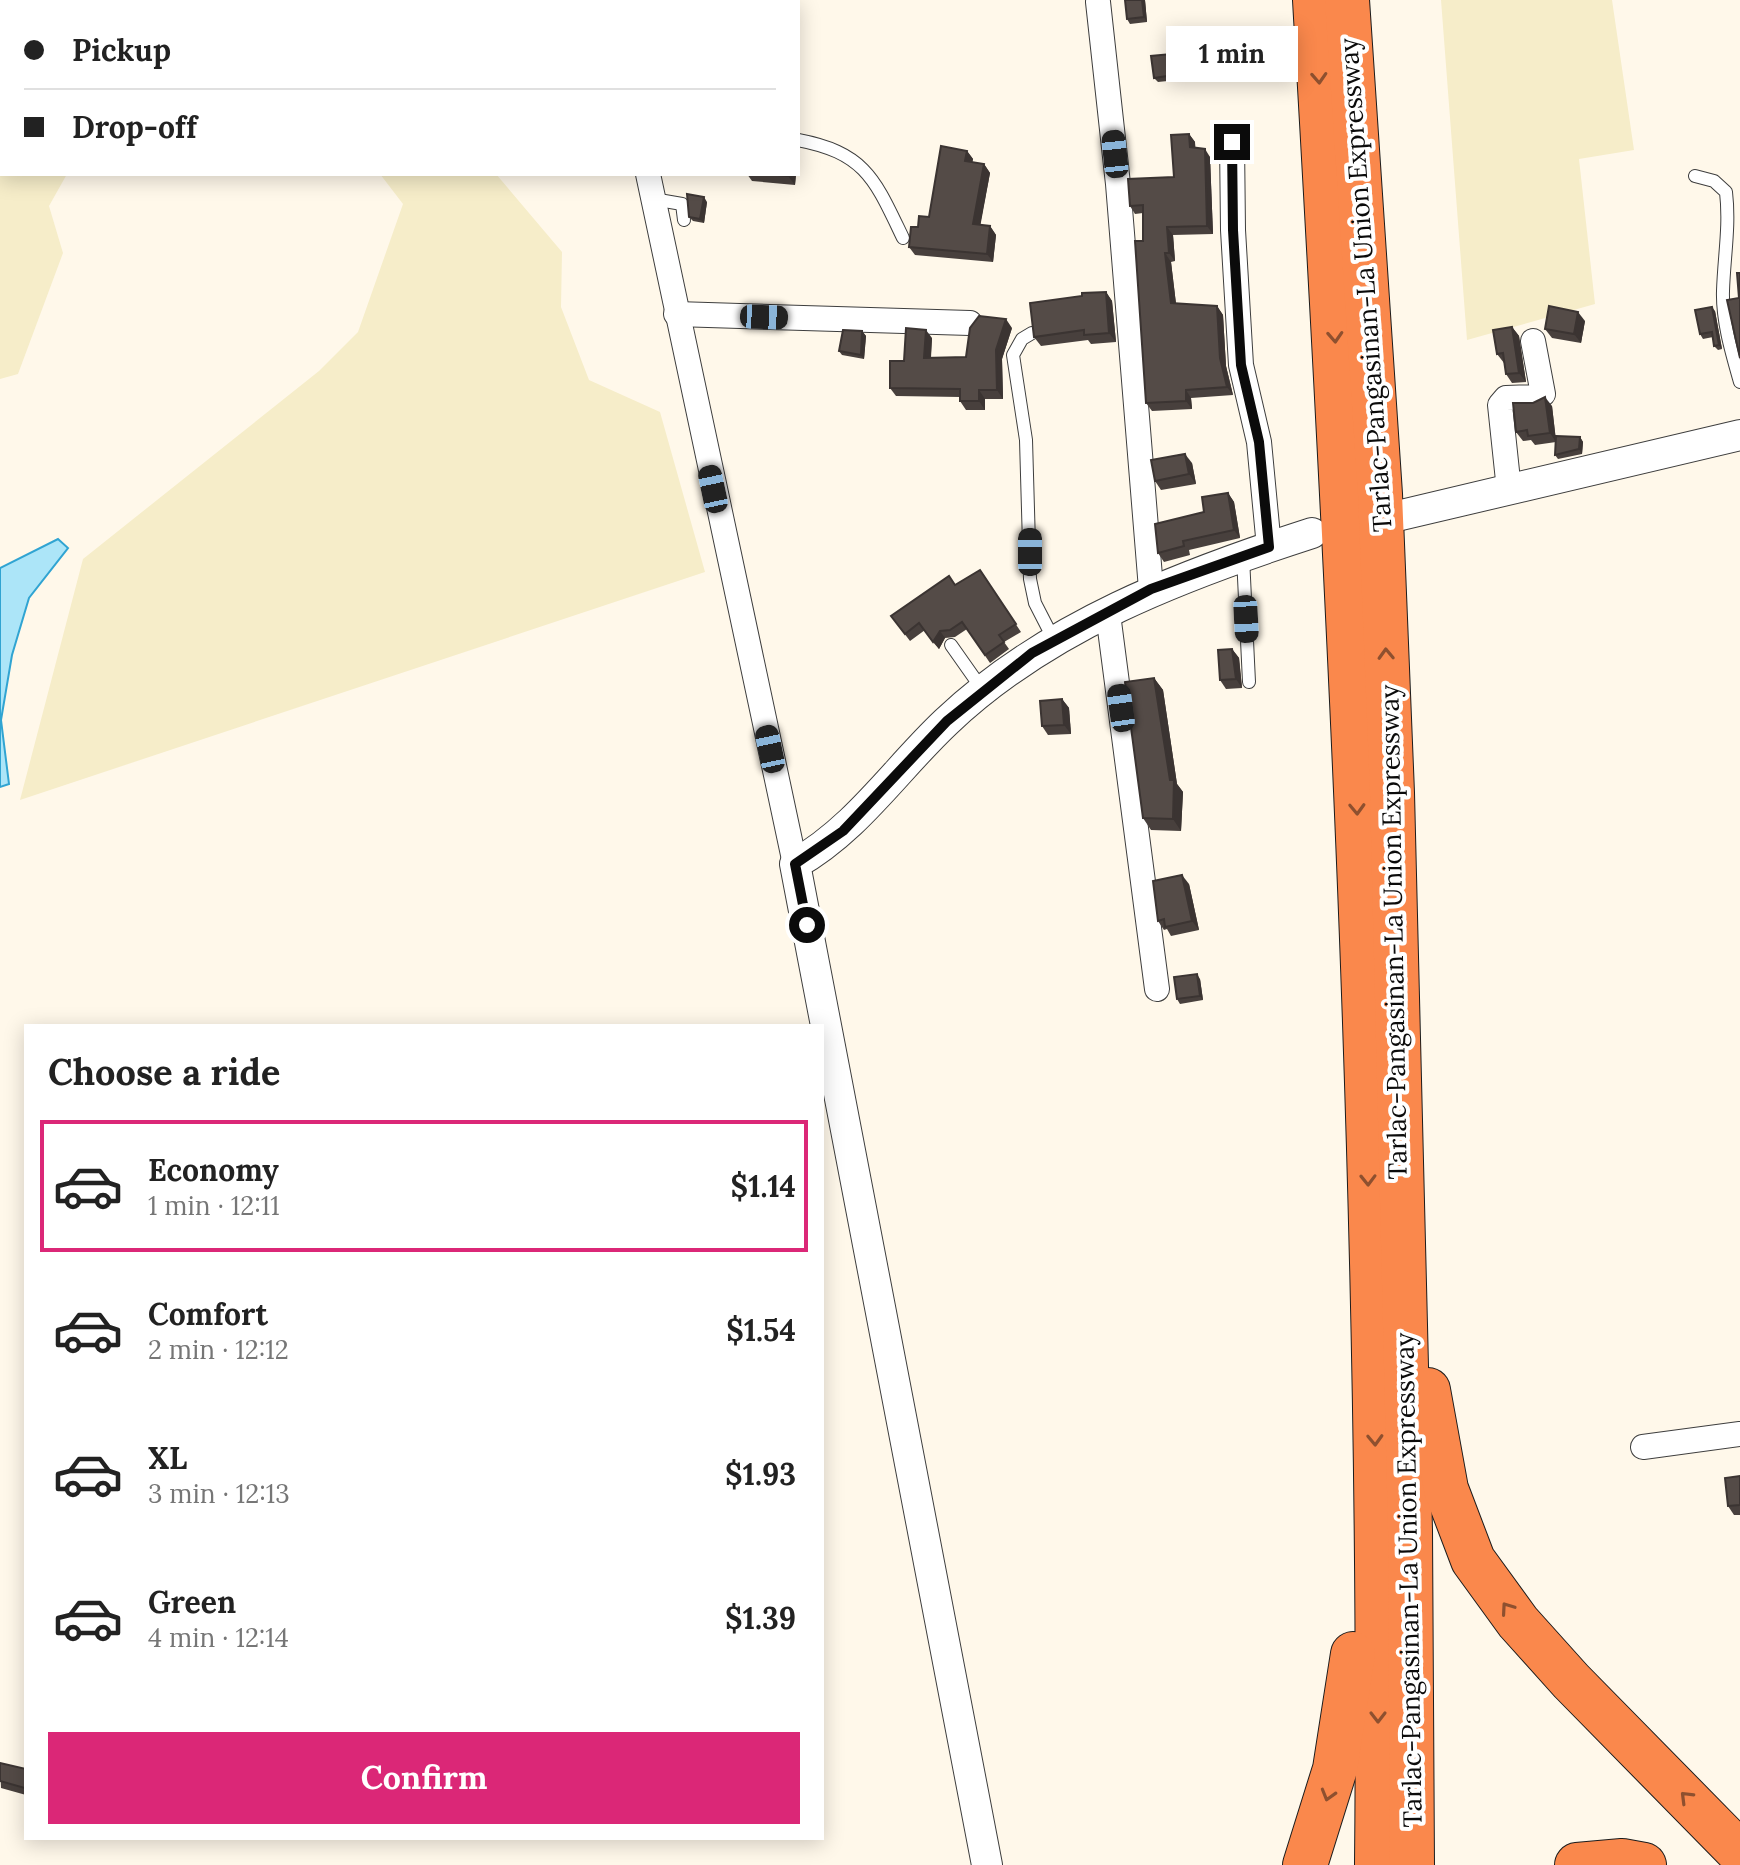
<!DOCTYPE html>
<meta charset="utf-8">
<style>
body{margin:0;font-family:Lora,serif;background:#f2f2f2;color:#222;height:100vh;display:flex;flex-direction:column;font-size:30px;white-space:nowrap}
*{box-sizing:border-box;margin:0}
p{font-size:26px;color:#767676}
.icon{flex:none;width:44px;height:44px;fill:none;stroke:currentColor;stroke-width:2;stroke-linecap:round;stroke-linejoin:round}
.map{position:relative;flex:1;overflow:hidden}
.sheet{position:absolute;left:24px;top:1024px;width:800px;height:816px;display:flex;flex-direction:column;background:#fff;border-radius:0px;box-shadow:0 4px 20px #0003}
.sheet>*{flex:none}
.hud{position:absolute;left:0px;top:0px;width:800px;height:176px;box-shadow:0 4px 20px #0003;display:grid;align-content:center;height:176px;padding:0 24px;background:#fff}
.end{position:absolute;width:36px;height:36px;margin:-18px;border:10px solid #0b0b0b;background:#fff;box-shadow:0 0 0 4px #fff}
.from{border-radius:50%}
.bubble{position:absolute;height:56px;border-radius:0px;background:#fff;box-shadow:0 4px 20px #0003;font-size:26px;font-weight:800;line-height:56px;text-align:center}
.car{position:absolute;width:24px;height:48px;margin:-24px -12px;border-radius:10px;box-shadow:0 0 6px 2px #0007;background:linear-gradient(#222 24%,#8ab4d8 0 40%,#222 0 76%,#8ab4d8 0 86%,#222 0)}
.hud b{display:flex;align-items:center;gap:28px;height:76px;font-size:30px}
.hud b+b{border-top:2px solid #e0e0e0}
.hud i{width:20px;height:20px;background:#222}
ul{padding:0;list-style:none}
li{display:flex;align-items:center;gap:24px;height:132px;margin:0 16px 12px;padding:0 8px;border:4px solid transparent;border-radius:0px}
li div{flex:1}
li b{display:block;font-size:30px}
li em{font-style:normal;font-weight:800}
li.selected{border-color:#db2777}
li>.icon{width:72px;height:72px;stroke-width:1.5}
h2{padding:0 24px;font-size:36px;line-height:96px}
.primary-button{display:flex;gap:16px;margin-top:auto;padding:16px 24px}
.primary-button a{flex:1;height:92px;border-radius:0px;background:#db2777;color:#fff;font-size:32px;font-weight:800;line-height:92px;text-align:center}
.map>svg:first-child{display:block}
</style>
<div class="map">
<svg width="1740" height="1865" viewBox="0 0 1740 1865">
<rect width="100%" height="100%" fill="#fff8ea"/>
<g fill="#f6edc9">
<path d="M0,0L95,2H2V174H67L49,206L63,253L18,374L0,379Z"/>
<path d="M242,0H434L436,2H244Z"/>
<path d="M1441,0H1612L1634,150L1579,159L1595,304L1467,340Z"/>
<path d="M380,174H496L562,252L561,307L589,380L660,412L705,572L20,800L83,559L319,371L358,332L403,204Z"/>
</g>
<path fill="#ace5f8" stroke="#30a4d2" stroke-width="2" d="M58,539L68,548L29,598L12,655L1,720L9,784L0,787V568Z"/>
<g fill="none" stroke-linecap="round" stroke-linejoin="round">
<defs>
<g id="service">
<path d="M798,140C866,153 875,180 903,238"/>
<path d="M1695,176L1714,181L1726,192C1730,226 1724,257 1723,291C1722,321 1732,354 1740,382"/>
<path d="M653,199L682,204L684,220"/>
<path d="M1032,333L1022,339L1013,355L1026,440L1030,579L1035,603L1055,642"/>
<path d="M1243,557L1249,682"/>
<path d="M951,645L982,689"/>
</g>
<g id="minor">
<path d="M613,0L614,2"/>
<path d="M1098,2L1118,184L1151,589"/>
<path d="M1232,142L1233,230L1241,365L1259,442L1269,547"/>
<path d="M648,174L795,864"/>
<path d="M676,314L970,323"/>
<path d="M1509,490L1500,405L1506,398L1538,397L1543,394L1533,341"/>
<path d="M1108,614L1157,989"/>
<path d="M1643,1447L1740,1434"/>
</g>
<g id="tertiary">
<path d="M1397,516L1740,435"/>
<path d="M987,1865L795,864C857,829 896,769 946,722C1047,626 1182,575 1312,533"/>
</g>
<g id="motorway">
<path d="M1315,0C1351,621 1383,1243 1377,1865"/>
<path d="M1347,0L1380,494L1392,793L1410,1530L1412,1865"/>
<path d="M1428,1390L1446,1489L1473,1560L1518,1622L1571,1681L1740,1853"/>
<path d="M1305,1865L1335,1769L1353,1654"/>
<path d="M1577,1865L1622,1861L1644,1865"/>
</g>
</defs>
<use href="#service" stroke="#3e3e3e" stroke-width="14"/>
<use href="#minor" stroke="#3e3e3e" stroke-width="26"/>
<use href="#tertiary" stroke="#3e3e3e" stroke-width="32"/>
<use href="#motorway" stroke="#1c1c1c" stroke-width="46"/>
<use href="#service" stroke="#fff" stroke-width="12"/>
<use href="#minor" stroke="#fff" stroke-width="24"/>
<use href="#tertiary" stroke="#fff" stroke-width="30"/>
<use href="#motorway" stroke="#fa884c" stroke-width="44"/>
</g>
<g fill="#48403d">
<path d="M689,0H723V2H691Z"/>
<path d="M1125,0H1145L1147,22L1130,24L1127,19Z"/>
<path d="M1175,58L1177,80L1158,82L1154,78Z"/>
<path d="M1189,134L1195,142V148L1210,157L1213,234L1173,235L1175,261L1171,262L1176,304L1217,306L1223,315L1226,366L1233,395L1191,398L1192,409L1152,411L1146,403L1143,213L1135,214L1130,206L1174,177Z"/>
<path d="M967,151L973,159L972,162L984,164L990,173L980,225L990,226L996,235L993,262L915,255L909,247L918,227L929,217Z"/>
<path d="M747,174H796L795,185L752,181Z"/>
<path d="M707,202L704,223L693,221L689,217Z"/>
<path d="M1106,292L1112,301L1116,342L1091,344L1088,340L1041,346L1034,337L1082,296Z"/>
<path d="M1715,311L1722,349L1718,350L1714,346L1713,337L1703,339L1700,334Z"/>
<path d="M1585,321L1581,343L1552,338L1545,329Z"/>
<path d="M1512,327L1519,336L1526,382L1512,383L1506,374L1504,363L1497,354Z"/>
<path d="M1012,328L1002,359L1003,399H985V410H966L960,401V397L896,396L890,388L904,361L932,338L931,358L966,357Z"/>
<path d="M862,331L866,336L864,359L842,355L839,351Z"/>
<path d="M1552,406L1556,440L1580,437L1583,442L1582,454L1558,459L1555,455L1556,442L1535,445L1531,440L1523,441L1516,432Z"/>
<path d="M1192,463L1196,484L1161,490L1155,481Z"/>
<path d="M1228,493L1234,502L1240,538L1189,550L1190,555L1164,562L1158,553L1204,512Z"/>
<path d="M980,570L1021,632L1004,642L1009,649L990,663L967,629L955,637L945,638L939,649L925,630L910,641L891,616L955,585Z"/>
<path d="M1232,649L1239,658L1242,688L1226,689L1220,680Z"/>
<path d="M1154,678L1163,690L1177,784L1183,792L1181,831L1151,830L1143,818Z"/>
<path d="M1062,699L1069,708L1071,734L1048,735L1042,726Z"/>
<path d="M1189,884L1199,930L1171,936L1167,929L1164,930L1158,921Z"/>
<path d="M1200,979L1203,1000L1180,1004L1177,999Z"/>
<path d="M1740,1476V1515H1734L1728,1506Z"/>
<path d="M0,1763L26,1769V1795L1,1788Z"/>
</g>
<g fill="#3b3432">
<path d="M1142,0H1145L1147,22L1144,17Z"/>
<path d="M1171,54L1175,58L1177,80L1174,75Z"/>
<path d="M1189,134L1195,142L1196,155L1190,147Z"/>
<path d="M1205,149L1210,157L1213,234L1207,226Z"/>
<path d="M967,151L973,159L971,169L965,161Z"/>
<path d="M984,164L990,173L979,233L973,224Z"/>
<path d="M789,174H796L795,185L788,176Z"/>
<path d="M704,197L707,202L704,223L700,219Z"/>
<path d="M990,226L996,235L993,262L987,254Z"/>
<path d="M1167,227L1173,235L1175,261L1169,253Z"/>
<path d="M1165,253L1171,262L1177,312L1171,303Z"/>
<path d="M1106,292L1112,301L1116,342L1109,333Z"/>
<path d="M1217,306L1223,315L1226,366L1233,395L1227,387L1220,358Z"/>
<path d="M1712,307L1715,311L1722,349L1719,345Z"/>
<path d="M1578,312L1585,321L1581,343L1574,334Z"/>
<path d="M1006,319L1012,328L1002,359L1003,399L997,390L996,350Z"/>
<path d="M1512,327L1519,336L1526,382L1519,373Z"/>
<path d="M926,330L932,338L930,367L924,358Z"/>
<path d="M862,331L866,336L864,359L861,355Z"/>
<path d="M979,390L985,399V410L979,401Z"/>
<path d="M1186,390L1191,398L1192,409L1186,401Z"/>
<path d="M1545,397L1552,406L1556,442L1550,433Z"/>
<path d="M1580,437L1583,442L1582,454L1579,449Z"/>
<path d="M1185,454L1192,463L1196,484L1189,474Z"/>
<path d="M1228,493L1234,502L1240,538L1234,530Z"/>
<path d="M940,631L945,638L939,649L933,642Z"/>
<path d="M1232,649L1239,658L1242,688L1236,679Z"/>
<path d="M1154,678L1163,690L1177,784L1183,792L1181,831L1173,819L1170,780Z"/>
<path d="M1062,699L1069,708L1071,734L1064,725Z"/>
<path d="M1182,875L1189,884L1199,930L1192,921Z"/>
<path d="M1197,974L1200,979L1203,1000L1200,996Z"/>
</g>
<g fill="#544b47" stroke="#3b3432" stroke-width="2">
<path d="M1125,0H1142L1144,17L1127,19Z"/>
<path d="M1171,54L1174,75L1154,78L1151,56Z"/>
<path d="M1189,134L1190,147L1205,149L1207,226L1167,227L1169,253H1165L1171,303L1217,306L1220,358L1227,387L1186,390V401L1146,403L1135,241H1143V205L1130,206L1128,179L1174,177L1171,135Z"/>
<path d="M941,146L967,151L965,161L984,164L973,224L990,226L987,254L909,247L911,227H918L919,216L929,217Z"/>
<path d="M767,174H789L788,176Z"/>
<path d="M687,194L704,197L700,219L689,217Z"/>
<path d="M1737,273H1740V358L1727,300L1739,298Z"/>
<path d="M1106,292L1109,333L1084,335V330L1034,337L1030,303L1082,296V293Z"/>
<path d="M1549,306L1578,312L1574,334L1545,329Z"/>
<path d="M1712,307L1719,345L1714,346L1712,332L1700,334L1695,310Z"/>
<path d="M979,316L1006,319L996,350L997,390H979V401H960V389L890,388V361H904L906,328L926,330L924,358L966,357L970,328Z"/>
<path d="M1512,327L1519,373L1506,374L1503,353L1497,354L1493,330Z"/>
<path d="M843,330L862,331L861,355L839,351Z"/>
<path d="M1545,397L1550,433L1528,436L1527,430L1516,432L1513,403H1533Z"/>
<path d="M1556,436L1580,437L1579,449L1555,455Z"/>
<path d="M1185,454L1189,474L1155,481L1151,460Z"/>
<path d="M1228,493L1234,530L1183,541L1184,546L1158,553L1155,524L1204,512L1202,497Z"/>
<path d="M980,570L1016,624L999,635L1004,642L985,655L962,622L950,630L940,631L933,642L919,623L905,634L891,616L949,576L955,585Z"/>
<path d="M1232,649L1236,679L1220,680L1218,650Z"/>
<path d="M1154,678L1170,780H1174L1173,819L1143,818L1125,682Z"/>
<path d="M1062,699L1064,725L1042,726L1040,701Z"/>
<path d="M1182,875L1192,921L1165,927L1164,919L1158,921L1153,881Z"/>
<path d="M1197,974L1200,996L1177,999L1174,977Z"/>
<path d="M1740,1476V1505L1728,1506L1725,1478Z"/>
<path d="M0,1763L26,1769V1790L25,1788L0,1781Z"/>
</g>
<defs><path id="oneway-chevron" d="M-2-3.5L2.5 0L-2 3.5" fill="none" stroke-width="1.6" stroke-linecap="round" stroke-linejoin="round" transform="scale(2)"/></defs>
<g stroke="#8e502f">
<use href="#oneway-chevron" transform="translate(1319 78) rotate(87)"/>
<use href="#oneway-chevron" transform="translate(1335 337) rotate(87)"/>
<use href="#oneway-chevron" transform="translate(1386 654) rotate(-92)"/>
<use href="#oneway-chevron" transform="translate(1357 809) rotate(88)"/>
<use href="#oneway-chevron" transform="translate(1368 1180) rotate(89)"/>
<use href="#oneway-chevron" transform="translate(1375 1440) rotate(88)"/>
<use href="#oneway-chevron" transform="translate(1507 1608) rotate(-125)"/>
<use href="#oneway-chevron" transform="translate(1378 1717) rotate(90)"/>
<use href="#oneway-chevron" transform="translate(1328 1795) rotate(106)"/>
<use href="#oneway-chevron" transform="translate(1686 1797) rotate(-135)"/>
</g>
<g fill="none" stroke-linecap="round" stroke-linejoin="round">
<path stroke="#0b0b0b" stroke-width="10" d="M807,925L795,864L843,831L947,721L1032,653L1151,589L1269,547L1259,442L1241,365L1233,230L1232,142"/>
</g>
<g text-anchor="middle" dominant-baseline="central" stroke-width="8" stroke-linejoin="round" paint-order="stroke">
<g font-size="26" fill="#0b0b0b" stroke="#fff">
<text transform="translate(1365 285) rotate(-94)">Tarlac-Pangasinan-La Union Expressway</text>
<text transform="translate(1393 932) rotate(-91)">Tarlac-Pangasinan-La Union Expressway</text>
<text transform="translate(1408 1580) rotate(-91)">Tarlac-Pangasinan-La Union Expressway</text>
</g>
</g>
</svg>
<i class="end from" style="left:807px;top:925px"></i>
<i class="end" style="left:1232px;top:142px"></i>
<div class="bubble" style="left:1166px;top:26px;width:132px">1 min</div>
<i class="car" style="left:1115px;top:154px;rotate:354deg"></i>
<i class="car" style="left:764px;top:317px;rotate:92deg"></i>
<i class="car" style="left:713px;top:489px;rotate:348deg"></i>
<i class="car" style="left:1030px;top:552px;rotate:0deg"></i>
<i class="car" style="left:1246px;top:619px;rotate:177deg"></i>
<i class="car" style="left:1121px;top:708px;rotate:352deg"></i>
<i class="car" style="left:770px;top:749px;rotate:348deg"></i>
<div class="hud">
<b><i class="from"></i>Pickup</b>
<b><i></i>Drop-off</b>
</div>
<section class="sheet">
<h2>Choose a ride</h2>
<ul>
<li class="selected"><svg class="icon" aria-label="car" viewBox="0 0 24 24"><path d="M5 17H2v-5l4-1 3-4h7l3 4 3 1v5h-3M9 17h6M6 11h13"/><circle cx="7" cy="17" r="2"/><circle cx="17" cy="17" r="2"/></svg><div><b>Economy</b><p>1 min · 12:11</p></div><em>$1.14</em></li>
<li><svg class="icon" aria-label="car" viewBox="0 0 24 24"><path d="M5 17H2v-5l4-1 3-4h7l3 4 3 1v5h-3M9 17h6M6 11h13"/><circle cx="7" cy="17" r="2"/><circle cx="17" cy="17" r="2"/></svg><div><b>Comfort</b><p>2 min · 12:12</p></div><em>$1.54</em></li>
<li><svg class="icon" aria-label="car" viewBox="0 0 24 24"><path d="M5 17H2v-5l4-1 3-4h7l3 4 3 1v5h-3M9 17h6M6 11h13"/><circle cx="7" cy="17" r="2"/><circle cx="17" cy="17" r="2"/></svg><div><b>XL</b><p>3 min · 12:13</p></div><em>$1.93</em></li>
<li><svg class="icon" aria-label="car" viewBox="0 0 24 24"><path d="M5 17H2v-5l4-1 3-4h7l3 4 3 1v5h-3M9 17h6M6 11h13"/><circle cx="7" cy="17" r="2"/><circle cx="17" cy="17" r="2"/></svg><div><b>Green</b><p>4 min · 12:14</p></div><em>$1.39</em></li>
</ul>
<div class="primary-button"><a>Confirm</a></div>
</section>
</div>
